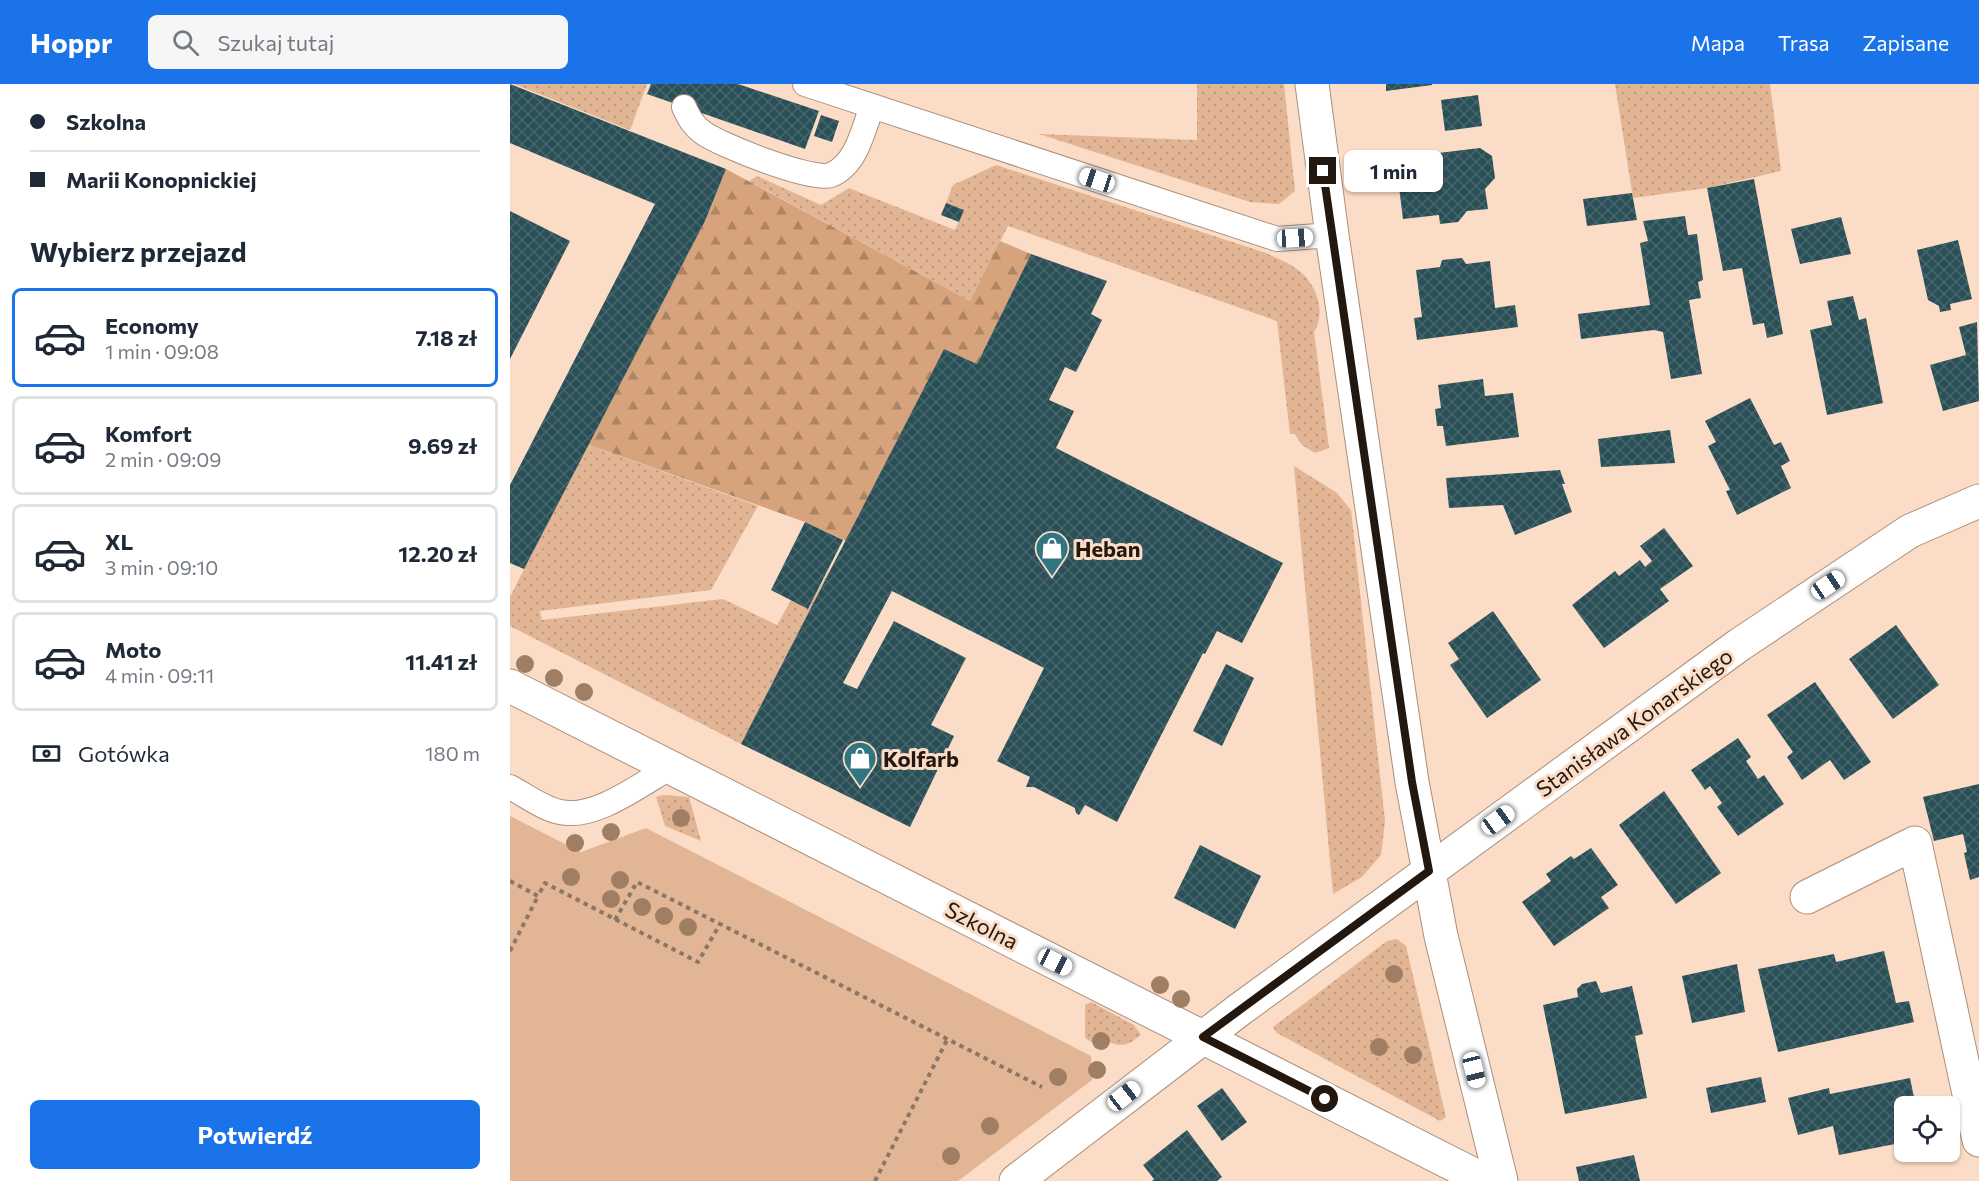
<!DOCTYPE html>
<html lang="pl">
<meta charset="utf-8">
<style>
body{margin:0;font-family:Commissioner,sans-serif;background:#f6f6f7;color:#1f2937;height:100vh;display:flex;flex-direction:column;font-size:22px;white-space:nowrap}
*{box-sizing:border-box;margin:0}
p{font-size:20px;color:#747a83}
.icon{flex:none;width:33px;height:33px;fill:none;stroke:currentColor;stroke-width:2;stroke-linecap:round;stroke-linejoin:round}
.map{position:relative;flex:1;overflow:hidden}
.drawer{display:flex;flex-direction:column;background:#fff;width:510px}
.drawer>*{flex:none}
.top-card{display:grid;align-content:center;height:132px;padding:0 30px;background:#fff}
.buttons{position:absolute;left:1384px;top:1012px;display:grid;gap:12px}
.buttons a{display:grid;place-items:center;width:66px;height:66px;border-radius:9px;background:#fff;box-shadow:0 2px 4px #0004;font-size:30px}
.end{position:absolute;width:27px;height:27px;margin:-14px;border:8px solid #231810;background:#fff;box-shadow:0 0 0 3px #fff}
.from{border-radius:50%}
.bubble{position:absolute;height:42px;border-radius:9px;background:#fff;box-shadow:0 2px 4px #0004;font-size:20px;font-weight:700;line-height:42px;text-align:center}
.car{position:absolute;width:18px;height:36px;margin:-18px -9px;border-radius:8px;box-shadow:0 0 4px 2px #0007;background:linear-gradient(#fff 24%,#345 0 40%,#fff 0 76%,#345 0 86%,#fff 0)}
.top-card b{display:flex;align-items:center;gap:21px;height:57px;font-size:22px}
.top-card b+b{border-top:2px solid #e0e1e3}
.top-card i{width:15px;height:15px;background:#1f2937}
ul{padding:0;list-style:none}
li{display:flex;align-items:center;gap:18px;height:99px;margin:0 12px 9px;padding:0 18px;border:3px solid #e0e1e3;border-radius:9px}
li div{flex:1}
li b{display:block;font-size:22px}
li em{font-style:normal;font-weight:700}
li.on{border-color:#1a73e8}
li>.icon{width:54px;height:54px;stroke-width:1.5}
h2{padding:0 30px;font-size:27px;line-height:72px}
.pay{display:flex;align-items:center;gap:15px;height:66px;padding:0 30px;font-size:22px}
.pay p{margin-inline-start:auto}
.action{display:flex;gap:12px;margin-top:auto;padding:12px 30px}
.action a{flex:1;height:69px;border-radius:9px;background:#1a73e8;color:#fff;font-size:24px;font-weight:700;line-height:69px;text-align:center}
header{display:flex;align-items:center;gap:36px;box-sizing:border-box;height:84px;padding:0 30px;background:#1a73e8;color:#fff}
header strong{font-size:28px}
nav{display:flex;gap:33px;margin-inline-start:auto;font-size:21px}
.search{width:420px;height:54px;background:#f6f6f7;display:flex;align-items:center;gap:15px;box-sizing:border-box;padding:0 21px;border-radius:9px;color:#747a83;font-size:22px}
main{display:flex;flex:1;min-height:0}
.map>svg:first-child{display:block}
</style>
<header>
<strong>Hoppr</strong>
<div class="search"><svg class="icon" aria-label="search" viewBox="0 0 24 24"><circle cx="10" cy="10" r="6"/><path d="M15 15l6 6"/></svg>Szukaj tutaj</div>
<nav><a>Mapa</a><a>Trasa</a><a>Zapisane</a></nav>
</header>
<main>
<section class="drawer">
<div class="top-card">
<b><i class="from"></i>Szkolna</b>
<b><i></i>Marii Konopnickiej</b>
</div>
<h2>Wybierz przejazd</h2>
<ul>
<li class="on"><svg class="icon" aria-label="car" viewBox="0 0 24 24"><path d="M5 17H2v-5l4-1 3-4h7l3 4 3 1v5h-3M9 17h6M6 11h13"/><circle cx="7" cy="17" r="2"/><circle cx="17" cy="17" r="2"/></svg><div><b>Economy</b><p>1 min · 09:08</p></div><em>7.18 zł</em></li>
<li><svg class="icon" aria-label="car" viewBox="0 0 24 24"><path d="M5 17H2v-5l4-1 3-4h7l3 4 3 1v5h-3M9 17h6M6 11h13"/><circle cx="7" cy="17" r="2"/><circle cx="17" cy="17" r="2"/></svg><div><b>Komfort</b><p>2 min · 09:09</p></div><em>9.69 zł</em></li>
<li><svg class="icon" aria-label="car" viewBox="0 0 24 24"><path d="M5 17H2v-5l4-1 3-4h7l3 4 3 1v5h-3M9 17h6M6 11h13"/><circle cx="7" cy="17" r="2"/><circle cx="17" cy="17" r="2"/></svg><div><b>XL</b><p>3 min · 09:10</p></div><em>12.20 zł</em></li>
<li><svg class="icon" aria-label="car" viewBox="0 0 24 24"><path d="M5 17H2v-5l4-1 3-4h7l3 4 3 1v5h-3M9 17h6M6 11h13"/><circle cx="7" cy="17" r="2"/><circle cx="17" cy="17" r="2"/></svg><div><b>Moto</b><p>4 min · 09:11</p></div><em>11.41 zł</em></li>
</ul>
<div class="pay"><svg class="icon" aria-label="cash" viewBox="0 0 24 24"><path d="M3 7h18v10H3z"/><circle cx="12" cy="12" r="2"/></svg>Gotówka<p>180 m</p></div>
<div class="action"><a>Potwierdź</a></div>
</section>
<div class="map">
<svg width="1469" height="1097" viewBox="0 0 1469 1097">
<defs>
<pattern id="grass-dots" width="8" height="8" patternUnits="userSpaceOnUse" patternTransform="scale(1.5)"><rect width="8" height="8" fill="#e2b595"/><path d="M2 2h.1M6 6h.1" fill="none" stroke="#c29b7f" stroke-width="1.8" stroke-linecap="round"/></pattern>
<pattern id="forest-firs" width="22" height="20" patternUnits="userSpaceOnUse" patternTransform="scale(1.5)"><rect width="22" height="20" fill="#d6a37c"/><path d="M5 1l3.5 6h-7zM16 11l3.5 6h-7z" fill="#ad8464"/></pattern>
<pattern id="building-cross-hatch" width="8" height="8" patternUnits="userSpaceOnUse" patternTransform="scale(1.5)"><rect width="8" height="8" fill="#2a5057"/><path d="M0 0l8 8M0 8l8-8" fill="none" stroke="#47656a"/></pattern>
</defs>
<rect width="100%" height="100%" fill="#fbdcc6"/>
<g fill="url(#grass-dots)">
<path d="M4,0H137L120,46Z"/>
<path d="M687,0H774L785,107L769,120L740,118L529,50L687,56Z"/>
<path d="M1105,0H1260L1271,87L1197,104L1123,114Z"/>
<path d="M486,81L756,169C766,174 778,178 787,185C806,199 817,227 804,248L819,364L805,369L792,361L785,350H780L767,237L498,142L460,217L239,97L247,92L311,121L339,104L445,146L454,126L436,119L443,101Z"/>
<path d="M77,360L248,422L201,506L30,527L32,536L213,515L267,541L281,516L298,524L336,457L231,660L0,542V513Z"/>
<path d="M784,382L827,409L841,426L875,737L871,771L852,793L823,810Z"/>
<path d="M153,711L179,713L191,757L155,742L146,713Z"/>
<path d="M887,855L896,862L936,1033L930,1037L767,949L763,943L877,857Z"/>
<path d="M581,918L624,941L631,951C619,960 614,964 599,958L594,966L575,954V921Z"/>
</g>
<path fill="url(#forest-firs)" d="M216,85L460,217L490,157L521,170L467,280L434,265L336,457L295,438L77,360L195,137Z"/>
<path fill="#e2b595" d="M0,732L71,768L136,744L581,972L582,996L448,1097H0Z"/>
<g fill="url(#building-cross-hatch)">
<path d="M0,0L216,85L195,137L14,485L0,479V401L145,120L0,59Z"/>
<path d="M141,0H228L309,27L295,65L137,10Z"/>
<path d="M876,0H922V1L876,7Z"/>
<path d="M968,11L972,42L935,47L931,16Z"/>
<path d="M311,31L329,37L322,58L304,52Z"/>
<path d="M970,64L982,72L985,94L975,105L978,125L957,127L948,138L930,140L929,131L893,135L888,95L897,93L895,73Z"/>
<path d="M1244,95L1273,250L1257,254L1254,239L1243,241L1232,184L1213,187L1197,104Z"/>
<path d="M1122,109L1127,136L1077,142L1073,115Z"/>
<path d="M436,119L454,126L449,138L431,131Z"/>
<path d="M0,127L60,157L0,275Z"/>
<path d="M1175,132L1178,151L1187,150L1193,196L1188,198L1191,214L1179,216L1192,290L1161,295L1153,248L1144,246L1071,255L1068,230L1140,221L1130,159L1138,157L1133,137Z"/>
<path d="M1331,133L1341,170L1290,180L1281,145Z"/>
<path d="M1448,156L1462,215L1440,220L1441,226L1430,228L1429,222L1418,216L1407,166Z"/>
<path d="M521,170L597,197L581,230L592,236L566,288L555,283L539,316L564,327L546,364L773,479L732,559L707,547L695,570L693,569L607,738L575,721L569,731L566,729L565,724L524,703H516L520,693L487,677L534,584L382,507L333,599L347,605L384,537L456,574L421,641L444,652L400,743L231,660L434,265L467,280Z"/>
<path d="M952,174L956,180L980,177L985,224L1005,221L1008,243L907,256L904,234L912,233L906,186L930,183L932,176Z"/>
<path d="M1343,212L1349,236L1356,234L1373,319L1317,331L1300,246L1322,241L1317,217Z"/>
<path d="M1467,238L1469,317L1433,327L1420,281L1456,271L1449,243Z"/>
<path d="M973,295L975,312L1003,309L1009,353L936,362L933,342H927L925,325L931,324L928,301Z"/>
<path d="M1240,314L1264,361L1271,358L1280,377L1271,382L1281,404L1227,431L1216,407L1220,406L1198,362L1206,358L1195,337Z"/>
<path d="M1160,346L1165,379L1091,383L1088,355Z"/>
<path d="M1050,386L1055,400H1052L1062,428L1005,451L993,421L939,424L936,394Z"/>
<path d="M295,438L333,456L298,525L261,506Z"/>
<path d="M1154,444L1183,482L1150,505L1159,517L1094,564L1062,521L1105,487L1109,492L1130,476L1135,483L1142,477L1130,462Z"/>
<path d="M983,527L1031,596L977,634L940,581L949,575L938,559Z"/>
<path d="M1386,541L1429,601L1383,635L1339,575Z"/>
<path d="M716,580L744,594L712,662L683,647Z"/>
<path d="M1305,598L1361,678L1334,696L1320,676L1292,696L1277,673L1283,668L1257,631Z"/>
<path d="M1228,654L1241,673L1236,677L1248,695L1254,691L1274,720L1228,752L1207,723L1212,719L1200,702L1195,706L1181,686Z"/>
<path d="M1469,700V793L1460,796L1454,769L1457,768L1453,750L1424,757L1413,713Z"/>
<path d="M1154,707L1211,789L1166,820L1109,741Z"/>
<path d="M690,761L751,792L725,845L664,814Z"/>
<path d="M1081,764L1108,801L1091,813L1099,824L1044,862L1012,818L1041,797L1036,790L1061,772L1064,775Z"/>
<path d="M1374,867L1386,919L1399,917L1404,938L1268,968L1248,885L1324,870L1326,878Z"/>
<path d="M1227,880L1235,928L1182,939L1172,892Z"/>
<path d="M1086,897L1091,909L1122,902L1133,950L1125,952L1137,1014L1055,1030L1033,921L1068,913L1067,905L1072,900Z"/>
<path d="M1251,993L1256,1018L1201,1029L1196,1004Z"/>
<path d="M1400,994L1406,1023H1395V1058L1329,1071L1323,1042L1288,1051L1278,1014L1319,1004L1320,1010Z"/>
<path d="M712,1004L737,1038L712,1057L687,1022Z"/>
<path d="M677,1046L712,1093L707,1097H642L644,1095L633,1081Z"/>
<path d="M1124,1071L1130,1097H1069L1066,1083Z"/>
</g>
<g fill="none" stroke-linecap="round" stroke-linejoin="round">
<defs>
<g id="service">
<path d="M295,0L767,155L822,151"/>
<path d="M174,23C179,34 183,41 192,48C209,61 303,98 321,91C347,80 353,46 362,22"/>
<path d="M0,703C15,711 34,725 50,728C85,736 131,700 161,683"/>
</g>
<g id="minor">
<path d="M802,0L822,151L902,698L931,852L991,1097"/>
<path d="M0,602L976,1097"/>
<path d="M1297,813L1405,759L1469,1056"/>
<path d="M506,1097L729,926L1229,561L1400,447L1469,417"/>
</g>
</defs>
<use href="#service" stroke="#ab8f7b" stroke-width="26"/>
<use href="#minor" stroke="#ab8f7b" stroke-width="35"/>
<g stroke="#8b7768" stroke-width="4" stroke-dasharray="4.5 4.5" stroke-linecap="butt">
<path d="M0,797L28,812L35,799L188,878L210,840L532,1003"/>
<path d="M105,836L127,798L210,840"/>
<path d="M0,867L28,812"/>
<path d="M365,1097L438,954"/>
</g>
<use href="#service" stroke="#fff" stroke-width="24"/>
<use href="#minor" stroke="#fff" stroke-width="33"/>
</g>
<g fill="#9f7e64">
<circle cx="15" cy="580" r="9"/>
<circle cx="44" cy="594" r="9"/>
<circle cx="74" cy="608" r="9"/>
<circle cx="171" cy="734" r="9"/>
<circle cx="101" cy="748" r="9"/>
<circle cx="65" cy="759" r="9"/>
<circle cx="61" cy="793" r="9"/>
<circle cx="110" cy="796" r="9"/>
<circle cx="101" cy="815" r="9"/>
<circle cx="132" cy="823" r="9"/>
<circle cx="154" cy="832" r="9"/>
<circle cx="178" cy="843" r="9"/>
<circle cx="884" cy="890" r="9"/>
<circle cx="650" cy="901" r="9"/>
<circle cx="671" cy="915" r="9"/>
<circle cx="591" cy="957" r="9"/>
<circle cx="869" cy="963" r="9"/>
<circle cx="903" cy="971" r="9"/>
<circle cx="587" cy="986" r="9"/>
<circle cx="548" cy="993" r="9"/>
<circle cx="480" cy="1042" r="9"/>
<circle cx="441" cy="1072" r="9"/>
</g>
<g fill="none" stroke-linecap="round" stroke-linejoin="round">
<path stroke="#231810" stroke-width="8" d="M813,87L902,698L919,787L693,953L815,1015"/>
</g>
<defs>
<symbol id="shop-pin" viewBox="-11 -11 22 30"><path d="M0 17L-7.5 6A9.5 9.5 0 1 1 7.5 6Z" fill="#2f7582" stroke="#fbdcc6"/><path d="M-5-2.5h2.3a2.7 3.5 0 0 1 5.4 0H5L5.5 6h-11ZM-1.5-2.5h3a1.5 2.3 0 0 0-3 0Z" fill="#fff"/></symbol>
</defs>
<g fill-rule="evenodd">
<use href="#shop-pin" x="523" y="445" width="38" height="52"/>
<use href="#shop-pin" x="331" y="655" width="38" height="52"/>
</g>
<g text-anchor="middle" dominant-baseline="central" stroke-width="6" stroke-linejoin="round" paint-order="stroke">
<g font-size="22" font-weight="bold" fill="#231810" stroke="#fbdcc6" text-anchor="start">
<text x="565" y="464">Heban</text>
<text x="373" y="674">Kolfarb</text>
</g>
<g font-size="22" fill="#231810" stroke="#fbdcc6">
<text transform="translate(1124 638) rotate(-36)">Stanisława Konarskiego</text>
<text transform="translate(472 841) rotate(27)">Szkolna</text>
</g>
</g>
</svg>
<div class="buttons">
<a><svg class="icon" aria-label="locate" viewBox="0 0 24 24"><circle cx="12" cy="12" r="6"/><path d="M12 2v4M12 18v4M2 12h4M18 12h4"/></svg></a>
</div>
<i class="end from" style="left:815px;top:1015px"></i>
<i class="end" style="left:813px;top:87px"></i>
<div class="bubble" style="left:834px;top:66px;width:99px">1 min</div>
<i class="car" style="left:587px;top:96px;rotate:288deg"></i>
<i class="car" style="left:785px;top:154px;rotate:87deg"></i>
<i class="car" style="left:1318px;top:501px;rotate:56deg"></i>
<i class="car" style="left:988px;top:736px;rotate:54deg"></i>
<i class="car" style="left:545px;top:878px;rotate:117deg"></i>
<i class="car" style="left:964px;top:986px;rotate:166deg"></i>
<i class="car" style="left:614px;top:1012px;rotate:52deg"></i>
</div>
</main>
